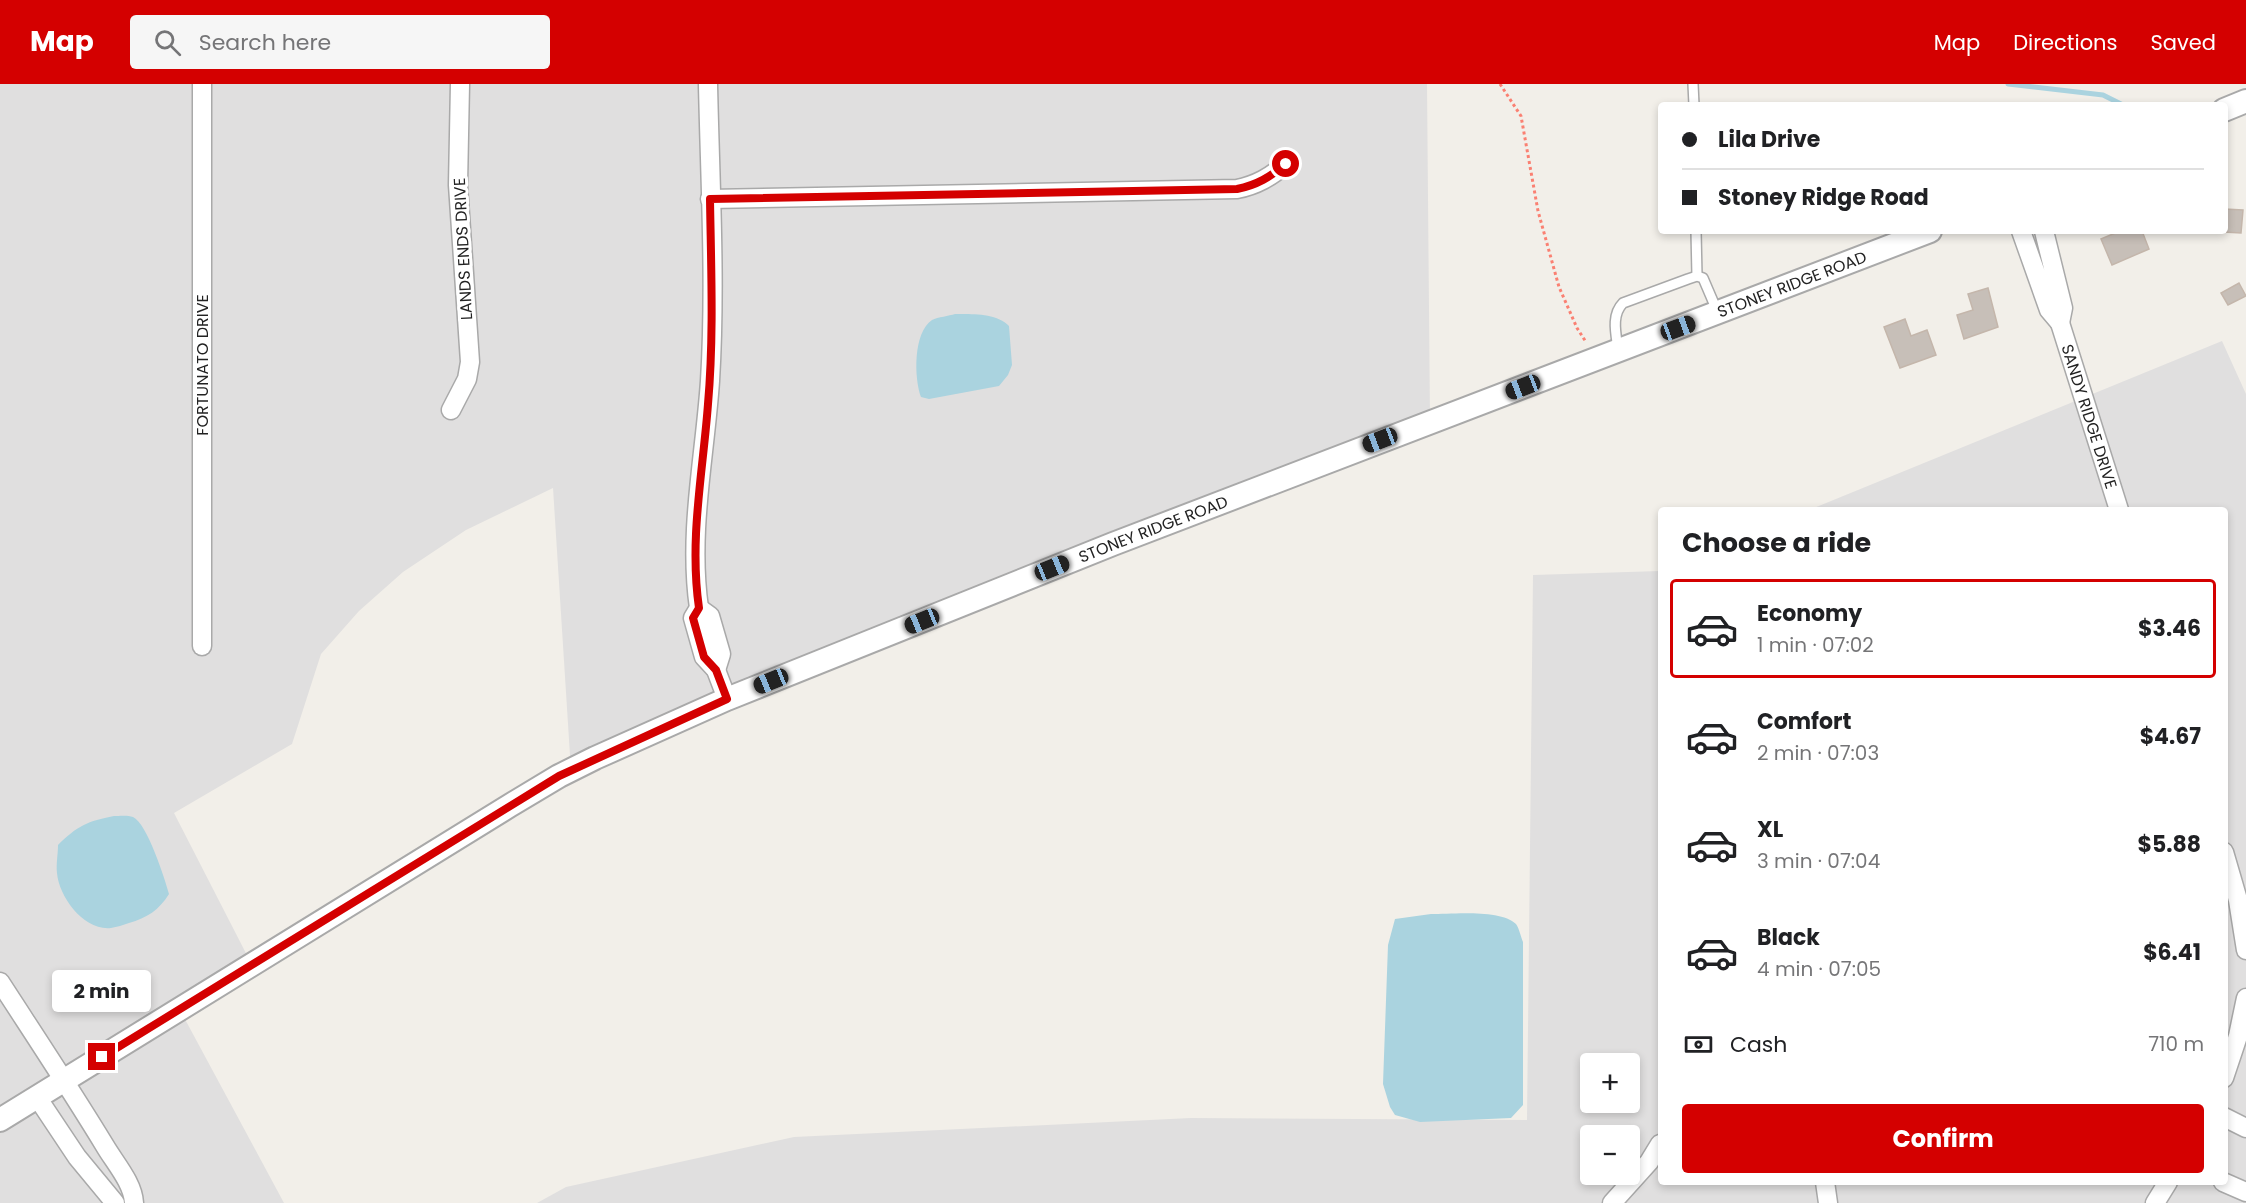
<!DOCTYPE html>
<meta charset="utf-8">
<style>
body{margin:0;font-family:Poppins,sans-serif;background:#f6f6f6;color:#202124;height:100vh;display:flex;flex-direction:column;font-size:22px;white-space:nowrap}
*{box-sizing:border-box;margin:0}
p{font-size:20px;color:#757577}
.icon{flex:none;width:33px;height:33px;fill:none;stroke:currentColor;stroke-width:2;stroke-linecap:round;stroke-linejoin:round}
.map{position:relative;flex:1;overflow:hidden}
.sheet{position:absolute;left:1658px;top:423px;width:570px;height:678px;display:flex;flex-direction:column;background:#fff;border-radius:6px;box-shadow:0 3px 9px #0003}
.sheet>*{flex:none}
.hud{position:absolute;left:1658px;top:18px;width:570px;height:132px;border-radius:6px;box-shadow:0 3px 9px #0003;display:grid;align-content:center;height:132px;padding:0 24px;background:#fff}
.fabs{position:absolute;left:1580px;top:969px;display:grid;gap:12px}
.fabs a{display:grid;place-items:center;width:60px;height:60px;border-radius:6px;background:#fff;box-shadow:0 3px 9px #0003;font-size:30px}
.end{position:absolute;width:27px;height:27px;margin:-14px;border:8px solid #d40000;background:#fff;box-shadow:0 0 0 3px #fff}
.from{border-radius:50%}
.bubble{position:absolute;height:42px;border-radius:6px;background:#fff;box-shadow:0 3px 9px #0003;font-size:20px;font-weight:700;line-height:42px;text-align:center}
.car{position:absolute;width:18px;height:36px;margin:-18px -9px;border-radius:8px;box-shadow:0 0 4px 2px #0007;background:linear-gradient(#222 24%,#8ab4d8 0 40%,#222 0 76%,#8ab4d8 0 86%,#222 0)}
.hud b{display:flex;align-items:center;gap:21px;height:57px;font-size:22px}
.hud b+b{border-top:2px solid #e0e0e0}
.hud i{width:15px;height:15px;background:#202124}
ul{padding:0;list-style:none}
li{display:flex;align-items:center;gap:18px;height:99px;margin:0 12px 9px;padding:0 12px;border:3px solid transparent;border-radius:6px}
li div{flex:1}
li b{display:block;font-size:22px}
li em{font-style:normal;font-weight:700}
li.active{border-color:#d40000}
li>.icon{width:54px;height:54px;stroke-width:1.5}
h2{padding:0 24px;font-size:27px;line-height:72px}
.pay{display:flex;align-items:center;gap:15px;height:66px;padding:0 24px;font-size:22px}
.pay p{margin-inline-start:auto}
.primary-button{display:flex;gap:12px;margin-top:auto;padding:12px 24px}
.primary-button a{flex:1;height:69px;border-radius:6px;background:#d40000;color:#fff;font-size:24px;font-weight:700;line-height:69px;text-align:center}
header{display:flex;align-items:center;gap:36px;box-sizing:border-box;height:84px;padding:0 30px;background:#d40000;color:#fff}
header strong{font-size:28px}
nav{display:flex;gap:33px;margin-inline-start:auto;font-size:21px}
.search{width:420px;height:54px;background:#f6f6f6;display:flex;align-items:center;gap:15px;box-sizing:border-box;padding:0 21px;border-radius:6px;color:#757577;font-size:22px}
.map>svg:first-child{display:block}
</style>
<header>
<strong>Map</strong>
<div class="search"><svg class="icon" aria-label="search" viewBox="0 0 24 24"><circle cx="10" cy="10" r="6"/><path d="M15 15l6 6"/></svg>Search here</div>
<nav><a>Map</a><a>Directions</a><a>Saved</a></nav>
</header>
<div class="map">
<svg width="2246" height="1119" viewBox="0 0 2246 1119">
<rect width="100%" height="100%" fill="#f2efe9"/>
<g fill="#e0dfdf" fill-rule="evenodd">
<path d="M0,0H1427L1430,337L571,687L553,404L466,446L403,488L359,527L321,570L292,660L174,729L252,881L180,926L284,1119H0Z"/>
<path d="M2222,257L2246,310V1119H537L566,1103L794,1053L1191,1034L1527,1036L1533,491L1660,487V1098H2224V426H1809ZM1590,980H1629V1018H1590ZM1590,1052H1629V1090H1590Z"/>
</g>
<g fill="#aad3df">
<path d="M955,230C972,230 997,229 1009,242L1012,281L1008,291L999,302L929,315L921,313C914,294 913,249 932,236C938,233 949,232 955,230Z"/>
<path d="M114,732C119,732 128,731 133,733C147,739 165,795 169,810C159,826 147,834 129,839C123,841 117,843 111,844C84,847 59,813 57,789C56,780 58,770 58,761C77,742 88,737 114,732Z"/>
<path d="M1431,830C1452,830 1501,825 1516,840C1519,844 1521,853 1523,858V1021L1511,1034L1420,1038L1395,1031L1390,1023L1383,1000L1388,861L1395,835Z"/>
</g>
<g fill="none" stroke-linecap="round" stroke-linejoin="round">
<path stroke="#aad3df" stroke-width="5" d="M2008,0L2103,11L2123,21"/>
</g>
<g fill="#c7bfb8" stroke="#c4b6ab" stroke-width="1.5">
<path d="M2224,125L2243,126L2241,149L2224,148Z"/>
<path d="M2120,147H2142L2149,165L2112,181L2101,155Z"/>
<path d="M2239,199L2246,212L2228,221L2221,209Z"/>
<path d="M1988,204L1998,243L1964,255L1957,231L1973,226L1968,210Z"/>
<path d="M1905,235L1911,252L1927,246L1936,271L1900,284L1884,243Z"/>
</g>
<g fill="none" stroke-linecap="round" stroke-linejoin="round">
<defs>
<g id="service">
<path d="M1693,0L1694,21"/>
<path d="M1696,147L1697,192"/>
<path d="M1618,265C1616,250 1611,231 1623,219L1688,195L1697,192L1703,194L1718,229"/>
</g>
<g id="minor">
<path d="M708,0C710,98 716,198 710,297C705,372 688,448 699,524L693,534L704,573L716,586L727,615"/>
<path d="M710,115L1237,105C1257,101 1270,93 1286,80"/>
<path d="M2021,147L2049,226L2060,239L2063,224L2044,147"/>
<path id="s1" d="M2060,239L2119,426"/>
<path d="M451,326L467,295L470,278L458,101L460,0"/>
<path d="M699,524L710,532L721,570L716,586"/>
<path d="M202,562V0"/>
<path d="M2224,768L2238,816L2246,866"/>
<path d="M0,898C35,952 71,1006 105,1062C115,1079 133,1099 134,1119"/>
<path d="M2224,994L2238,952L2246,914"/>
<path d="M37,1013L77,1073L115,1119"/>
<path d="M2224,1033L2246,1044"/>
<path d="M1825,1098L1828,1119"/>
<path d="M2223,1098L2246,1108"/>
<path d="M1612,1119L1649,1078L1660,1060"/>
<path d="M2155,1119L2168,1098"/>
</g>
<g id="tertiary">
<path d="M2224,26L2246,17"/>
<path id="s2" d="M0,1036L509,722L559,692L595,674L727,615L1113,460L1930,147"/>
</g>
</defs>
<use href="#service" stroke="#a9a9a9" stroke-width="12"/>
<use href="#minor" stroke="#a9a9a9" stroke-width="21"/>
<use href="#tertiary" stroke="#a9a9a9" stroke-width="26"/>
<path stroke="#fa8072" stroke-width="3" stroke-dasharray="3 3" stroke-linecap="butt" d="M1500,0L1521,32L1538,127L1559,203L1577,244L1586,258"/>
<use href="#service" stroke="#fff" stroke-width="9"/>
<use href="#minor" stroke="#fff" stroke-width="18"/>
<use href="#tertiary" stroke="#fff" stroke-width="22"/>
</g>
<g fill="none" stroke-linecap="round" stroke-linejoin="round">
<path stroke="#d40000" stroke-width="8" d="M102,973L559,692L727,615L716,586L704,573L693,534L699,524C689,455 703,388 708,320C714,252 711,183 710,115L1237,105C1257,101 1270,93 1286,80"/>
</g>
<g text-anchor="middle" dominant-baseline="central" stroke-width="6" stroke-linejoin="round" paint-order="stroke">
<g font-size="16" fill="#222" stroke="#fff">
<text transform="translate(463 165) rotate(-93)">LANDS ENDS DRIVE</text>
<text stroke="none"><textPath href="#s2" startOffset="1984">STONEY RIDGE ROAD</textPath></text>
<text transform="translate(202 281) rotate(-90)">FORTUNATO DRIVE</text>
<text stroke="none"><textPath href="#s1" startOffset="98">SANDY RIDGE DRIVE</textPath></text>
<text stroke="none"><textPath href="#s2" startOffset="1300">STONEY RIDGE ROAD</textPath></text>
</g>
</g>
</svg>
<div class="fabs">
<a>+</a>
<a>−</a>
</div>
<i class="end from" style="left:1286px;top:80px"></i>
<i class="end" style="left:102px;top:973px"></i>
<div class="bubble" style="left:52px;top:886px;width:99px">2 min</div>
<i class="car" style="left:1678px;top:244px;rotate:70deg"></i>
<i class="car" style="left:1523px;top:303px;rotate:249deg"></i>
<i class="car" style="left:1380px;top:356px;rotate:249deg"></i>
<i class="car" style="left:1052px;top:484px;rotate:68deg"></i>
<i class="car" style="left:922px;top:537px;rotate:248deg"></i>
<i class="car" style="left:771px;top:597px;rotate:248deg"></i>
<div class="hud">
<b><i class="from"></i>Lila Drive</b>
<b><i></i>Stoney Ridge Road</b>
</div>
<section class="sheet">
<h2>Choose a ride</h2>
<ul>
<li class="active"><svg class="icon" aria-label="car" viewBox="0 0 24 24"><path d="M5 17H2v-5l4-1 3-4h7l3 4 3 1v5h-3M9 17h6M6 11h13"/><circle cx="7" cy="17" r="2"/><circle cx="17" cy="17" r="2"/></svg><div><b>Economy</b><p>1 min · 07:02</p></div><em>$3.46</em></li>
<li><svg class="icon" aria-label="car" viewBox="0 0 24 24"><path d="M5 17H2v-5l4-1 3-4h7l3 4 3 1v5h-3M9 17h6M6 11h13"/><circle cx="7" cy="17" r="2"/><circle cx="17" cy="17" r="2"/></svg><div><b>Comfort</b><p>2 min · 07:03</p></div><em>$4.67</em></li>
<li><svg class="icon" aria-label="car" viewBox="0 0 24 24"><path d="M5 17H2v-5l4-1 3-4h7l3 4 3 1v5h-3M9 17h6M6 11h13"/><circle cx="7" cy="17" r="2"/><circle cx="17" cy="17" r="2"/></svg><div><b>XL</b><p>3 min · 07:04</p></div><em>$5.88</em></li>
<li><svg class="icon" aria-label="car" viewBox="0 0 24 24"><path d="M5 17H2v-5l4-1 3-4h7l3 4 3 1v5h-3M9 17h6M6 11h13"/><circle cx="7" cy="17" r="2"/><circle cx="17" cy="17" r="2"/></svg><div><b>Black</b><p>4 min · 07:05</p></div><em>$6.41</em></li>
</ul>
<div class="pay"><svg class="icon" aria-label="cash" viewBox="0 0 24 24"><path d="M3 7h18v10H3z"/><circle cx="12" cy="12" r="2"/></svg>Cash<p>710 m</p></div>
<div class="primary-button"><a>Confirm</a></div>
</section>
</div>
